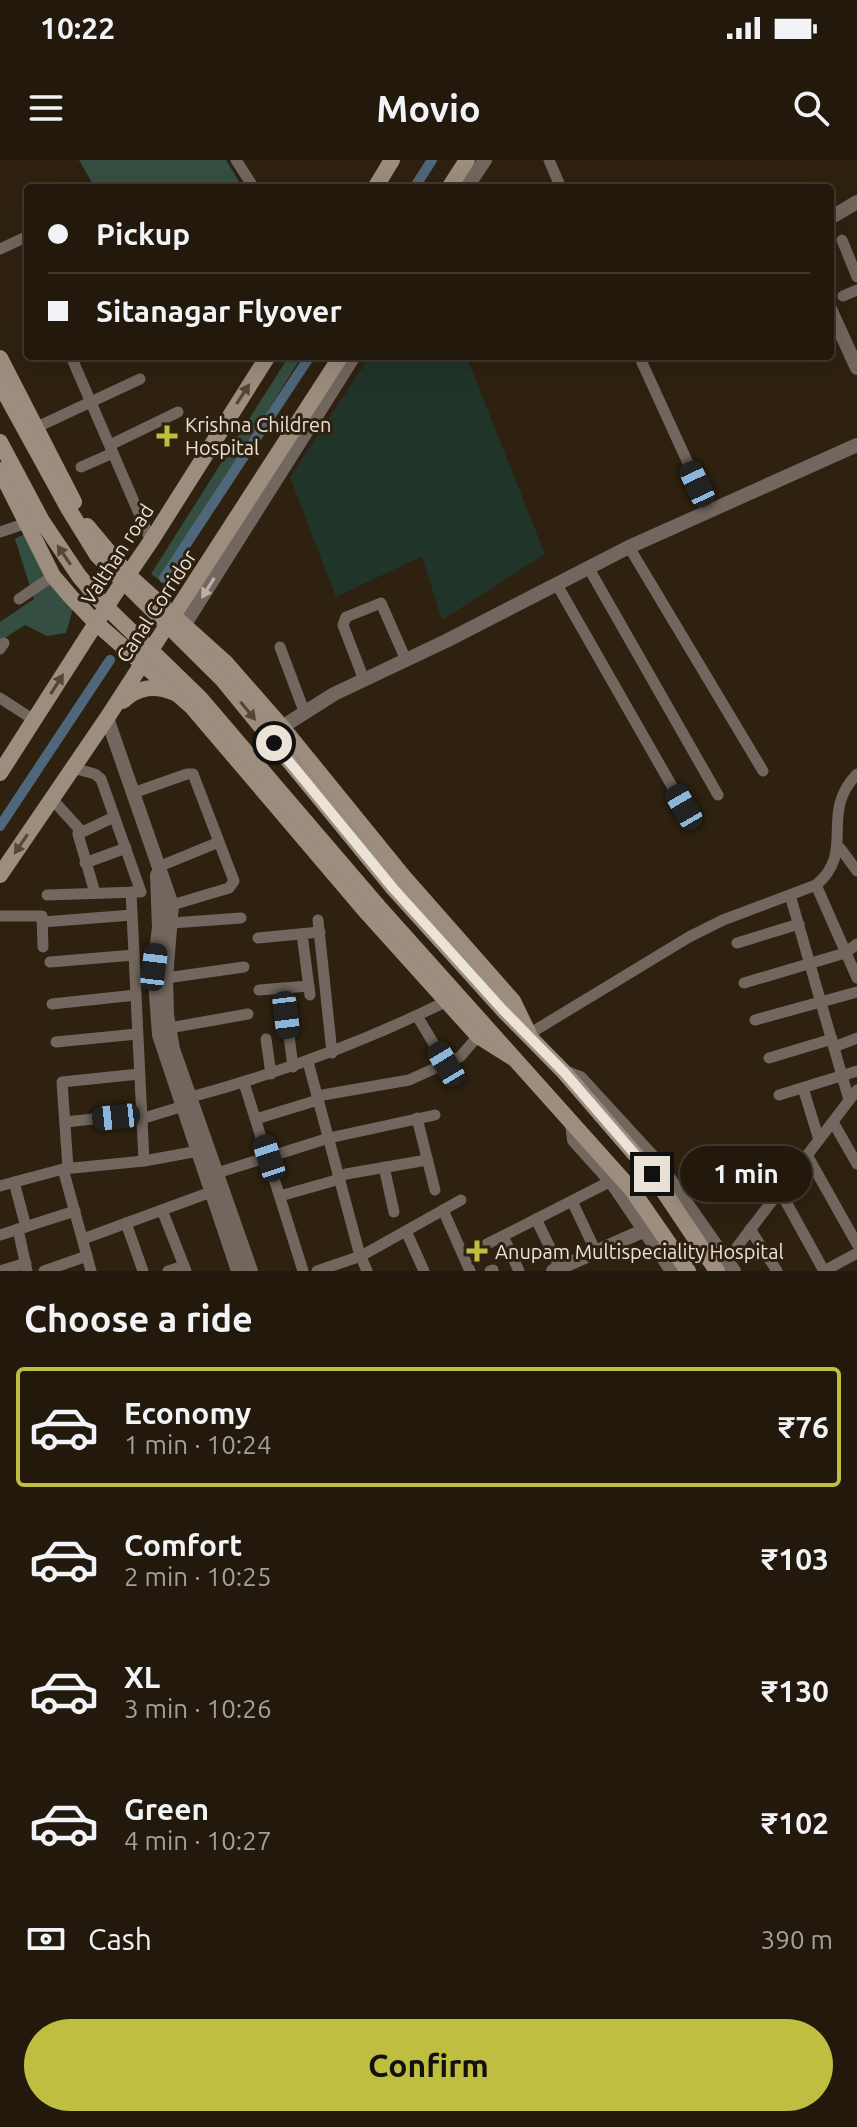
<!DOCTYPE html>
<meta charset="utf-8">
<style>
body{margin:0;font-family:Ubuntu,sans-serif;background:#2a2215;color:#f1f3f6;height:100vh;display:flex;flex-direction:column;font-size:30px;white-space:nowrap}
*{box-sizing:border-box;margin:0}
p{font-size:26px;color:#a2a09d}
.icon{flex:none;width:44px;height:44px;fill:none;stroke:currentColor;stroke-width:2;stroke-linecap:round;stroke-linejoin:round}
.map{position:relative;height:1111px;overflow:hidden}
.side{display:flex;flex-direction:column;background:#22190c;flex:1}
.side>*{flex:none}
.hud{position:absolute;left:24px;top:24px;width:810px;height:176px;border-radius:8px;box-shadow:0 8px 32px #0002,0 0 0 2px #3f382d;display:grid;align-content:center;height:176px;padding:0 24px;background:#22190c}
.end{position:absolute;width:36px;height:36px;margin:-18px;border:10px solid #ebe2d8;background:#111;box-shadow:0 0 0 4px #111}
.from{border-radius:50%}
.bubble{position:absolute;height:56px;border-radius:28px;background:#22190c;box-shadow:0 8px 32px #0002,0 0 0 2px #3f382d;font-size:26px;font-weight:700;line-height:56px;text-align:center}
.car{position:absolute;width:24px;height:48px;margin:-24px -12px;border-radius:10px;box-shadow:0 0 6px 2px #0007;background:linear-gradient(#222 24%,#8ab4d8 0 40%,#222 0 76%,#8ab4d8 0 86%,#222 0)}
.hud b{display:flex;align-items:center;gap:28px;height:76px;font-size:30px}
.hud b+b{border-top:2px solid #3f382d}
.hud i{width:20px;height:20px;background:#f1f3f6}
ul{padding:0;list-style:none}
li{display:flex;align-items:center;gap:24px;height:120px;margin:0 16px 12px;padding:0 8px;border:4px solid transparent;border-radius:8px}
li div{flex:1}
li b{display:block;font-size:30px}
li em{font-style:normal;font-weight:700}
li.on{border-color:#bfbe41}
li>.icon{width:72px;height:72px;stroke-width:1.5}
h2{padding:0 24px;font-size:36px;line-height:96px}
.pay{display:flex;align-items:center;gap:20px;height:88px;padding:0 24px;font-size:30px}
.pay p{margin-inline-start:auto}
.cta{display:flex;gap:16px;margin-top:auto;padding:16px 24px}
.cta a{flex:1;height:92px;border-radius:48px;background:#bfbe41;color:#111;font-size:32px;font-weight:700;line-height:92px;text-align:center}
.status{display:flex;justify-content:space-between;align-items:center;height:56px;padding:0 40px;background:#22190c;direction:ltr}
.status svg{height:22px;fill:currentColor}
header{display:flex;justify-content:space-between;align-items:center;height:104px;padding:0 24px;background:#22190c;font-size:36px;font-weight:700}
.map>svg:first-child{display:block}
</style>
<div class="status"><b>10:22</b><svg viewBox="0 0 49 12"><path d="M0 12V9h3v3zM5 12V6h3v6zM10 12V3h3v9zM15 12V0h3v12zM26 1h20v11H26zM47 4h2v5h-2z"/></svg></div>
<header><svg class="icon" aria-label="menu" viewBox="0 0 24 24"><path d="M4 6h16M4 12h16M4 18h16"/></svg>Movio<svg class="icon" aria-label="search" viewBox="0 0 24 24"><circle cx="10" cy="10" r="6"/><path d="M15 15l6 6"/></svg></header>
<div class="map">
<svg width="857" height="1111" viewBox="0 0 857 1111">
<rect width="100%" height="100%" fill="#2e2110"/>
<path fill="#21342a" d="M370,196H466L545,394L442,460L422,396L336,437L290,317Z"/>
<g fill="#344f41">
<path d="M79,0H226L243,28H95Z"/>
<path d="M289,196H302L198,363L165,424L151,414Z"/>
<path d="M28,372L74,445L66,473L47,476L25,465L0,481V462L34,439L15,379Z"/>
</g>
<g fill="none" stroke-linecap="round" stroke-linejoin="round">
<g stroke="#4f677a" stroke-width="10">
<path d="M414,28L432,0"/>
<path d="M164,418L310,196"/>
<path d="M0,666L110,500"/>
</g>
<g stroke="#71675e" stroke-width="11">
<path d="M236,0L254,28"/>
<path d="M549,0L561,28"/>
<path d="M842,80L857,117"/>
<path d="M0,89L28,76"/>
<path d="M843,136L857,130"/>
<path d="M639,196L709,349"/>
<path d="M73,201L151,381"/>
<path d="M35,268L140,219"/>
<path d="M110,285L178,252"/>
<path d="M81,307L113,293"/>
<path d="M0,372L27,363"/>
<path d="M629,387L763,611"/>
<path d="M588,407L718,635"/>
<path d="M556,423L693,663"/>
<path d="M19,439L53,416"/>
<path d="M280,487L304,551"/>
<path d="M0,489L4,483"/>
<path d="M364,520L343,465L346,457L381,443L406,500"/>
<path d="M0,538L34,560"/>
<path d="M73,608L95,614L101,619L141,732"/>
<path d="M133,633L187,614H193L234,721L229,728L172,745"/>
<path d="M52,639L81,671"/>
<path d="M840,688L857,711"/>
<path d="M85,703L126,688"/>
<path d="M158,707L219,682"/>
<path d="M816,725L857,818"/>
<path d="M131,732L144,1001"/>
<path d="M95,733L78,674L114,657"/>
<path d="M47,735L138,732"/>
<path d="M790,735L849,940"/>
<path d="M0,756H42L43,787"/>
<path d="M318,760L332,893"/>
<path d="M43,762L132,755"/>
<path d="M172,763L241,758"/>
<path d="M302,774L310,835"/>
<path d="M258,778L320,772"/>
<path d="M737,783L799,764"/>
<path d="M50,802L134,795"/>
<path d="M166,818L244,807"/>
<path d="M744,823L845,793L857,784"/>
<path d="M283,828L293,907"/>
<path d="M259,830L309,826"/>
<path d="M52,844L136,835"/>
<path d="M417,856L446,904"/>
<path d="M755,860L857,832"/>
<path d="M169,868L248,854"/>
<path d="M529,874L689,777L723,760L816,725C857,691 818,654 857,614"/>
<path d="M266,879L271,914"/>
<path d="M56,882L137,874"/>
<path d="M834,887L857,878"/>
<path d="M769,898L832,879"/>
<path d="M308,902L359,1092L367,1111"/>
<path d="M244,923L303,1111"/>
<path d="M803,928L819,980"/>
<path d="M779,935L857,911"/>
<path d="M317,936L409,920L460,897L478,876"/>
<path d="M191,937C280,913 364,882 447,841"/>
<path d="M417,958L435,1030"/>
<path d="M141,959L190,944"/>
<path d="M256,959L318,940"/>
<path d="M65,962L141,954"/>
<path d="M833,962L857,1004"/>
<path d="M807,995L857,1084"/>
<path d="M384,1007L394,1052"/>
<path d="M68,1008L62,922L139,914"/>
<path d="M63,1009L91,1111"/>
<path d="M217,1013L329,978L435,955"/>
<path d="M14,1022L26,1067"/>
<path d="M0,1026L63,1009L144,1001L204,990"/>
<path d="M780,1031L824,1111"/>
<path d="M280,1036L333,1021L346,1014L427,1000"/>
<path d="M572,1041L596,1092"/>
<path d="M162,1050L186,1111"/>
<path d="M443,1050L470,1111"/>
<path d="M536,1059L560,1108"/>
<path d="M126,1063L143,1111"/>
<path d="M18,1069L27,1111"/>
<path d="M750,1069L777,1111"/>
<path d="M406,1071L424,1111"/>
<path d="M0,1075L75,1051"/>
<path d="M503,1076L519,1111"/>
<path d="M83,1079L211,1032"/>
<path d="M487,1084L611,1021"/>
<path d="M727,1100L857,930"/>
<path d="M0,1111L26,1103"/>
<path d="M44,1111L87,1096"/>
<path d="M168,1111L184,1106"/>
<path d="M317,1111L361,1096L461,1040"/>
<path d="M490,1111L493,1110"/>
<path d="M824,1111L857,1093"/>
</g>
<g stroke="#71675e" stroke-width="14">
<path d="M466,28L485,0"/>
<path d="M830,58L857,42"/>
<path d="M830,149L857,208"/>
<path d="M185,464L354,196"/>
<path d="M107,558L172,745L166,818L167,855L173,889L251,1111"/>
<path d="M282,567L334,534L446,481L629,387L857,285"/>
<path d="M157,715L159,768L154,807L159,875L238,1111"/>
<path d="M564,912L580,918L658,1003L734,1111"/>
<path d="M572,964L574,980L611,1021L672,1111"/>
<path d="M553,1111L645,1070"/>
</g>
<g stroke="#9c8d7e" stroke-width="16">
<path d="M375,28L392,0"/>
<path d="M449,28L467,0"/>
<path d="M0,198L74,342"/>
<path d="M0,310L53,416L71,437L96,463L192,547L368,754L478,876L513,898"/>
<path d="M87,366L128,415L226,503L282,567L403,716L513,841L529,874"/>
<path d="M123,541C139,526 155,525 175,533"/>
<path d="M0,613L114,435L151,381L268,196"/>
<path d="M0,715L107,558L341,196"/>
<path d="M393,728L503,850L564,912L652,1014L717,1111"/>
<path d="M377,745L632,1030L688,1111"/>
</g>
<g stroke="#9c8d7e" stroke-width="16">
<path d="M0,224L68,348L97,395L222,519L393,728"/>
<path d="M0,282L42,361L79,416L100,441L200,538L377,745"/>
</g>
</g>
<defs><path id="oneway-solid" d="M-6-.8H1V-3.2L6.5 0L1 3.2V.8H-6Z" transform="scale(2)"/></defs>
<g fill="#544736">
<use href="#oneway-solid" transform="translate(243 234) rotate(-57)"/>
<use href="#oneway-solid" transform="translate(64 395) rotate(-124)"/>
<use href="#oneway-solid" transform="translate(57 524) rotate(-58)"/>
<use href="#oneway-solid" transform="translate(248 551) rotate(51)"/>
<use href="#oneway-solid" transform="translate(21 684) rotate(124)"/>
</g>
<use fill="#bab1a7" href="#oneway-solid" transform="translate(208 428) rotate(122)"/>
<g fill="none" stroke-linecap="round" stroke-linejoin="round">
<path stroke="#ebe2d8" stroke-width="10" d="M274,583L393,728L503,850L564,912L652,1014"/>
</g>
<g fill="#bfbe41" stroke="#2e2110" stroke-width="3">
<path d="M163 264h8v8h8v8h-8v8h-8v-8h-8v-8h8z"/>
<path d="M473 1079h8v8h8v8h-8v8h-8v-8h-8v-8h8z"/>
</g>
<g text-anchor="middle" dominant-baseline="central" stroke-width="6" stroke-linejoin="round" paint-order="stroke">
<g font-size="20" fill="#ebe2d8" stroke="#2e2110" text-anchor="start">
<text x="185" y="264">Krishna Children<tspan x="185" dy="23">Hospital</tspan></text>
<text x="495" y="1091">Anupam Multispeciality Hospital</text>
</g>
<g font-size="20" fill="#ebe2d8" stroke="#2e2110">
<text transform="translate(117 394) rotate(-57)">Valthan road</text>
<text transform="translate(156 446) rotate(-57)">Canal Corridor</text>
</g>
</g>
</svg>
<i class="end from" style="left:274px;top:583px"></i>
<i class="end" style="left:652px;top:1014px"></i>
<div class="bubble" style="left:680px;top:986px;width:132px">1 min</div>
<i class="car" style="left:697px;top:324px;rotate:335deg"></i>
<i class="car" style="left:684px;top:647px;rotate:330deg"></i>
<i class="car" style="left:154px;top:807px;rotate:7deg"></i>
<i class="car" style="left:286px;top:855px;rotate:173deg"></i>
<i class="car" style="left:446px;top:904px;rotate:329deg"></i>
<i class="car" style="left:116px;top:957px;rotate:264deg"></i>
<i class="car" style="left:269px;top:998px;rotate:342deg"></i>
<div class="hud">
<b><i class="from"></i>Pickup</b>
<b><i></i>Sitanagar Flyover</b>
</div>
</div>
<section class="side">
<h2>Choose a ride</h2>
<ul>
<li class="on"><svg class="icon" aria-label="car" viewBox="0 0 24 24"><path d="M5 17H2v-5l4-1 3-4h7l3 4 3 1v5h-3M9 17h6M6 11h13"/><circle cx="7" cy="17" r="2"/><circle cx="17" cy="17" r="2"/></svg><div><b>Economy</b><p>1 min · 10:24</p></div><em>₹76</em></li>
<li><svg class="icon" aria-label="car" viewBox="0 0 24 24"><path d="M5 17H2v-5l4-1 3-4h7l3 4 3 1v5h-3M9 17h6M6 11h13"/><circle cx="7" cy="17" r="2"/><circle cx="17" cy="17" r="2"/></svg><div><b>Comfort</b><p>2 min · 10:25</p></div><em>₹103</em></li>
<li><svg class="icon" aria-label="car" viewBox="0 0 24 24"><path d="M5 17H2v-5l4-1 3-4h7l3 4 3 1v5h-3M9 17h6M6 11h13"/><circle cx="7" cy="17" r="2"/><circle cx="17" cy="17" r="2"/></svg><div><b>XL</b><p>3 min · 10:26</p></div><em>₹130</em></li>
<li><svg class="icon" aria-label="car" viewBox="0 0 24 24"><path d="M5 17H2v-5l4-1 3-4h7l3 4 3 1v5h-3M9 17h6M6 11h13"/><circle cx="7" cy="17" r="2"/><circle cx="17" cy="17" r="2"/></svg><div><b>Green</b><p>4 min · 10:27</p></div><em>₹102</em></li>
</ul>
<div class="pay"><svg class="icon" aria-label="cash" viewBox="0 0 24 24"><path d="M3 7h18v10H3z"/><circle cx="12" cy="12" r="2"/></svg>Cash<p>390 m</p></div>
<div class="cta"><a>Confirm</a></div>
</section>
